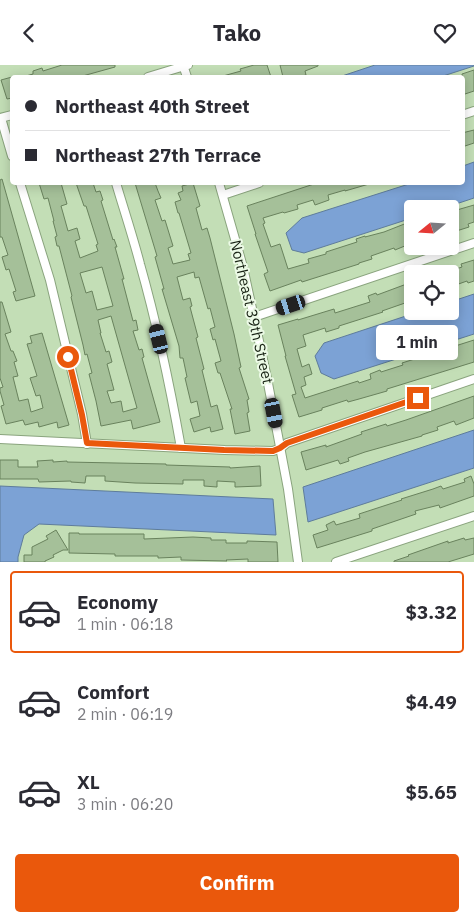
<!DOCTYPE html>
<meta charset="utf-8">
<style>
body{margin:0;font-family:"IBM Plex Sans",sans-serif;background:#f7f7f7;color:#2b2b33;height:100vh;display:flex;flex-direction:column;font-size:19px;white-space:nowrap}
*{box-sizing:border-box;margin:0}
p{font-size:16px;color:#7c7c81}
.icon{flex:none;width:28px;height:28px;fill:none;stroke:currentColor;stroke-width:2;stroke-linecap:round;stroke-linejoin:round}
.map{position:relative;height:497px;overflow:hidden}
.details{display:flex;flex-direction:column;background:#fff;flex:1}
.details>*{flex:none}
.guide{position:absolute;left:10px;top:10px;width:455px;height:110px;border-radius:5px;box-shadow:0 2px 12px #0003;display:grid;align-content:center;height:110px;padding:0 15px;background:#fff}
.needle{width:32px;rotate:252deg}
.fabs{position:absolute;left:404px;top:135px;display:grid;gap:10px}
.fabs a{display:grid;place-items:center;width:55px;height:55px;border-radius:5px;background:#fff;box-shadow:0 2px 12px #0003;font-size:25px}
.end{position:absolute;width:22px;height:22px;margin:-11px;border:6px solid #ea580c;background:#fff;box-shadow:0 0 0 2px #fff}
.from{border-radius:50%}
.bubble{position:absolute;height:35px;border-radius:5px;background:#fff;box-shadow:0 2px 12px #0003;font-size:16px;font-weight:700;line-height:35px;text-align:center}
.car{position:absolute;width:15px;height:30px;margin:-15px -8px;border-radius:6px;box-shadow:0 0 4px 1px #0007;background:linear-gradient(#222 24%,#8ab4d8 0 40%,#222 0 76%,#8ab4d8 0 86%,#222 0)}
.guide b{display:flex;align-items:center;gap:18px;height:48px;font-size:19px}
.guide b+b{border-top:1px solid #e1e1e2}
.guide i{width:12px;height:12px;background:#2b2b33}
ul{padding:9px 0 0;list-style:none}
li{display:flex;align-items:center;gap:15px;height:82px;margin:0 10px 8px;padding:0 5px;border:2px solid transparent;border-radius:5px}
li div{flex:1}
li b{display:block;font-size:19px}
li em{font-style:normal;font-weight:700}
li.selected{border-color:#ea580c}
li>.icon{width:45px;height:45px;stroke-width:1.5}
.action{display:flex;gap:10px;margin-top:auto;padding:10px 15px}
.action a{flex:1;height:58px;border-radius:5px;background:#ea580c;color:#fff;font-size:20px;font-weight:700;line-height:58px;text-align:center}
header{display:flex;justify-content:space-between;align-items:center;height:65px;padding:0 15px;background:#fff;font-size:22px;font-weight:700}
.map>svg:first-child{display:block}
</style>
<header><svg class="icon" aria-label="back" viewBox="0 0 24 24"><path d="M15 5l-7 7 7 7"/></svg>Tako<svg class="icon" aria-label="heart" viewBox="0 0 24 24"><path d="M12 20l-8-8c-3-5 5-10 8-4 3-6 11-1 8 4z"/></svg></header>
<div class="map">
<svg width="474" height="497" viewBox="0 0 474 497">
<rect width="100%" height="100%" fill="#c3deb6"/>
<g fill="#7ca2d5" stroke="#5e7c9b">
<path d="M375,0H474V1L440,12H339Z"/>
<path d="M474,97V133L441,144H412V153L304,188L292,185L286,168L302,153L412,118H462L463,101Z"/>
<path d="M474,229V269L334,314L321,308L315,291L324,278L421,246H450V237Z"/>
<path d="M474,365V403L308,457L303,422Z"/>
<path d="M0,421L273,434L276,470L39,459L24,470L18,492V497H0Z"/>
</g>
<g fill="#a5c099" stroke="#69825d" fill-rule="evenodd">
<path d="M62,0H115V2L79,12H26V11L33,9V6L42,3L43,6Z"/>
<path d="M254,0H267L271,12H223V11L241,6L240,4Z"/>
<path d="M280,0H318V1L305,6L306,10L298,12H283Z"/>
<path d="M474,5V26L462,30V9Z"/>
<path d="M12,12V33L7,34L1,15Z"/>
<path d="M474,65V78L462,82V68Z"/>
<path d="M2,114L35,231L16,236L13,227L16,226L9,204L6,205L2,192L8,190L2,172H0V115Z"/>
<path d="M39,118H61L67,139L61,141L63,148L68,166L77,163L80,174L75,176L80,193L98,186L96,180L98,179L86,141H84L76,118H93L96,127L100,126L103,135L101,136L113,175L114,174L117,182H115L124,214H122L133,256L136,255L138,265L133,266L139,285L142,284L144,292L142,293L160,357L133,364L131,355L101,361L96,336L89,309L92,308L87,289L85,290L83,280L71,232L72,231L59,181H57L55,172L57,171L53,156H54L48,133L44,134ZM102,202L113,241L97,245L92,226L86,228L80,208ZM111,251L137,343L123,347L121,336L111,338L107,326L114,325L107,299L112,297L109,286L106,287L100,268H101L98,255Z"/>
<path d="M135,118H155L158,126L161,133L155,135L162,156L165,155L173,181L168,183L173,199L190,195L188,189L191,188L179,148H178L175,137L181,135L178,128L183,126L182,121L193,118L200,141L196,143L202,165L207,163L210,173L234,269L241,302L239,303L249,334L247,335L249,347L247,348L250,366L235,369L230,344H232L220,308H218L215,298L221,296L215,274L213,275L210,264L215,262L210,243L208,244L199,212L195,213L194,207L177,212L183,235L190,233L192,241L190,242L198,272L196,273L204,304L202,305L211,342L217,340L223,364L211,367L210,362L194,367L190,354L200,351L197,336L191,338L185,313L187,312L183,293H180L179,281L162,224H164L155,192L157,191Z"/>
<path d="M317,118H369V119L345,126V125L328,130L329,135L315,140L313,135L297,140L298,144L284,148L283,147L263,153L265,158L263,159L271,182L280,179L288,204L309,198L308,194L326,189V187L357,177L356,174L365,171V172L384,167L412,156V178L395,185L394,183L371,191L372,194L359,198V199L302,217L301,215L270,226L264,209L268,207L255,169H256L247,141Z"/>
<path d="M474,140V157L468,159L469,162L450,168V147Z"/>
<path d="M474,195V216L468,218L467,216L450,222V206L462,202L461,199Z"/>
<path d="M412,217V238L405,240V238L382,246L383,247L339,261V263L326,267L325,263L303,270L306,281L297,284L302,302L309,299L312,309L304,312L306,320L301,322L305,333L358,316L359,318L371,314L370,309L380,305L381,307L403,300L402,298L474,275V297L387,324V326L359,334L348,337L347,335L322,343V345L299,352L292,330L296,329L285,291H286L278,260L298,254V255L334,244L335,248L370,237L368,231L376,228L377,230Z"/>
<path d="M0,237H2L11,267L5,269L11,286H13L17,296L14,297L18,311L13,312L19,336L28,334L31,347L43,343L40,330L36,331L30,313L37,311L27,279L32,278L30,271L42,268L69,360L58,363L57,357L39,362L38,357L25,360L23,355L6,359L1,341L4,340L0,326V323L3,322L0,313Z"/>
<path d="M474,331V353L456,360L454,356L437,362L438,365L422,370V371L365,387L348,393L349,396L340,399L338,395L306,405L301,387L326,380V382L362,369L361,367L386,359L387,361L406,355Z"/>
<path d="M0,395H18V402H38L37,396L53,395V397L67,396V397L166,399V400L230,402V403L260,401L261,421L235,422V417L217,416V422L204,421V415H183V419L135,418L105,416V411H86L85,418L71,417V416L39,417L38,414H0Z"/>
<path d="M471,411L474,419V431L440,443L439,440L415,446L416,449L372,464V466L317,483L313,470L328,465L326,460L334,456L336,460L360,453L359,449L402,435L401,434L433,424L441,421L443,424L465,417L464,414Z"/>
<path d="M56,465L68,485H63L53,490L54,492L45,496V497H24V490H32V482L48,474L46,471Z"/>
<path d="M69,468H79V469H144V474L193,472L211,473V475H226V478H247V476L277,477L278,497H248V494L226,495L227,496L181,495V492L158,493V491H115V489L69,488Z"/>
<path d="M464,473L465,475L474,473V489L448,497H394V496L409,491L408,490L448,476V478Z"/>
</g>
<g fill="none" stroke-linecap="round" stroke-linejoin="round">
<defs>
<g id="street">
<path d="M183,0L187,12"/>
<path d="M148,12L188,0"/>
<path d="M462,50L474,46"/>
<path d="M0,53L12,50"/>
<path d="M1,53L12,91"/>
<path d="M20,118L50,215L82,349L87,379"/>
<path d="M116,118C124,145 133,172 140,199C157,259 170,321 181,383"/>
<path d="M219,118L243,202L267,313L288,424L298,497"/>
<path d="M223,130L259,118"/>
<path d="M254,252L474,178"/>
<path d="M0,374L225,385L273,386L281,383L287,378L474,314"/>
<path d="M336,497L474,451"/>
</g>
</defs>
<use href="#street" stroke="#8aa47e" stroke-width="10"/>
<use href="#street" stroke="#fff" stroke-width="8"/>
</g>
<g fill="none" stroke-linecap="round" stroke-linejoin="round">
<path stroke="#ea580c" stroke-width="6" d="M68,292L82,350L87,378L224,385L273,386L280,383L287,378L418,333"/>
</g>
<g text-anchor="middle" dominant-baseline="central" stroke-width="4" stroke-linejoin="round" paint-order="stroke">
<g font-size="15" fill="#182214" stroke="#ecfae6">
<text transform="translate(252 247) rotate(77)">Northeast 39th Street</text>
</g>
</g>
</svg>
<div class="fabs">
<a><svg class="needle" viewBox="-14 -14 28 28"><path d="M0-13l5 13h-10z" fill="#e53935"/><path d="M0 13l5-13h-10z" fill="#7c7c81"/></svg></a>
<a><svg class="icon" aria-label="locate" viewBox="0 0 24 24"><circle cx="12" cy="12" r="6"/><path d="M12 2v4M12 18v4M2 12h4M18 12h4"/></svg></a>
</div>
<i class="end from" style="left:68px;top:292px"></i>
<i class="end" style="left:418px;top:333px"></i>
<div class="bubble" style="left:376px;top:260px;width:82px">1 min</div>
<i class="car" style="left:291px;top:240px;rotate:252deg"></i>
<i class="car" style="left:159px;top:274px;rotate:346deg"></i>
<i class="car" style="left:274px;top:348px;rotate:169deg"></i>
<div class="guide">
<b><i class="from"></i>Northeast 40th Street</b>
<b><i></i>Northeast 27th Terrace</b>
</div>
</div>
<section class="details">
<ul>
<li class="selected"><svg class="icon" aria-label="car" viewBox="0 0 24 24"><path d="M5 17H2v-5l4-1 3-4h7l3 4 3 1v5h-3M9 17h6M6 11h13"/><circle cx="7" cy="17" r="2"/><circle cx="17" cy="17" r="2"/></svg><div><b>Economy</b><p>1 min · 06:18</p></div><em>$3.32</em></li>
<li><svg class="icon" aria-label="car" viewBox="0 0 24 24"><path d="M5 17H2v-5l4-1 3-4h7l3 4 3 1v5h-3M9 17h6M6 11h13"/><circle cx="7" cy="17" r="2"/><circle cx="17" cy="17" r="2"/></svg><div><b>Comfort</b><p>2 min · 06:19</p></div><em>$4.49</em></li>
<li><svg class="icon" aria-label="car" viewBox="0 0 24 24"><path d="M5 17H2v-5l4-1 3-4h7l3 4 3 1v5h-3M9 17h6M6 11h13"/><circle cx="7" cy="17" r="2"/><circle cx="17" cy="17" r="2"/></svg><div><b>XL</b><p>3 min · 06:20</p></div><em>$5.65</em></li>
</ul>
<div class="action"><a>Confirm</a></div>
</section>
